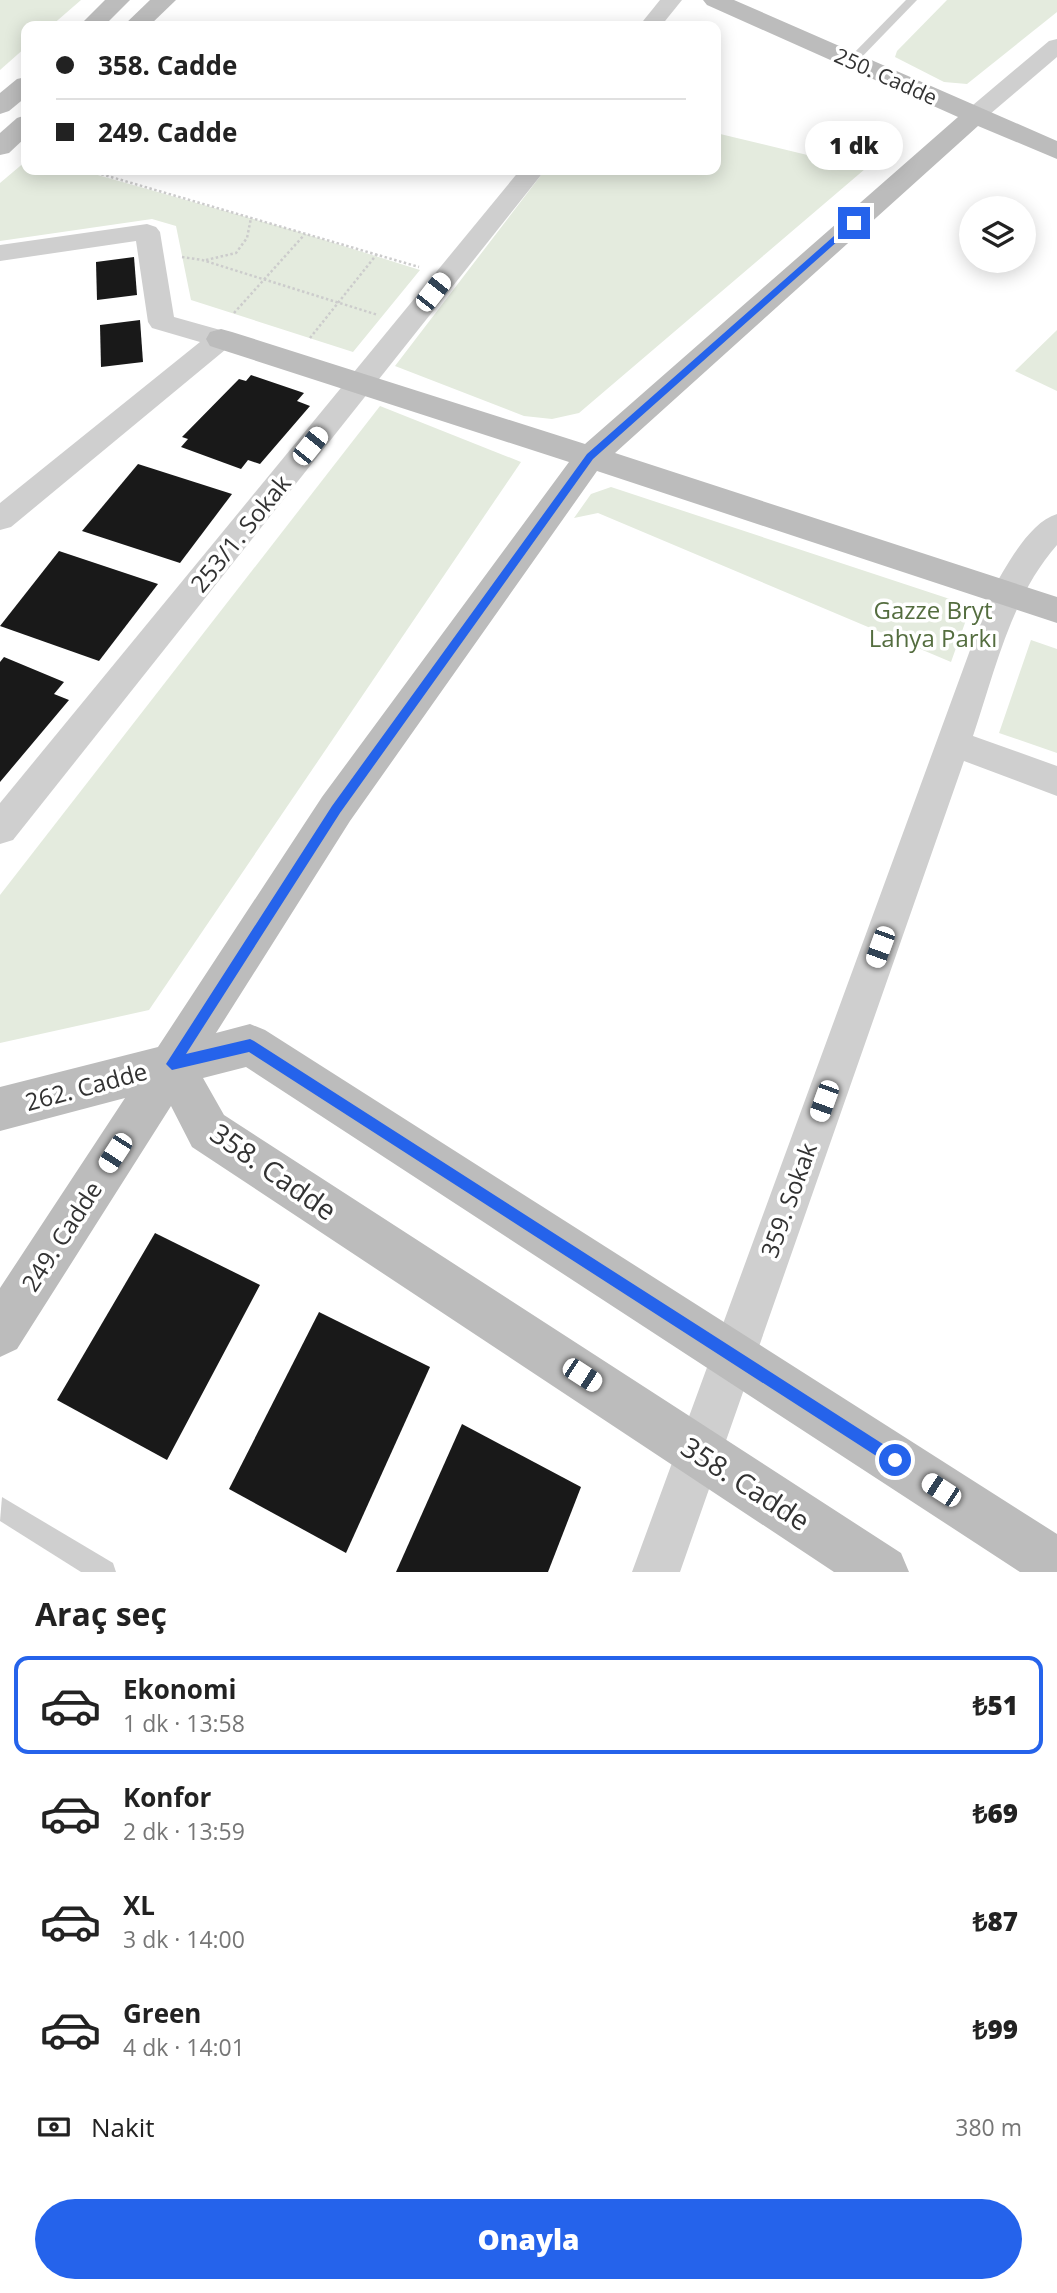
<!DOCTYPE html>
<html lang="tr">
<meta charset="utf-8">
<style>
body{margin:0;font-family:"Open Sans",sans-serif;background:#f6f6f6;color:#222;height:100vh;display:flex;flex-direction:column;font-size:26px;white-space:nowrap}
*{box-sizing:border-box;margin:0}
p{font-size:23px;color:#767676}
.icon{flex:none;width:38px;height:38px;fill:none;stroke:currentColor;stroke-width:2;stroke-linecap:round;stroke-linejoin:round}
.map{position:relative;height:1572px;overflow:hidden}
.panel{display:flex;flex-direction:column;background:#fff;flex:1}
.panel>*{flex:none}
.top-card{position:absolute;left:21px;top:21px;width:700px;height:154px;border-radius:14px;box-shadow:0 4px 18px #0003;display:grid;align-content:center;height:154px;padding:0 35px;background:#fff}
.fabs{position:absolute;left:959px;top:196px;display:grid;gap:14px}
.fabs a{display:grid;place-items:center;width:77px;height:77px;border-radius:50%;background:#fff;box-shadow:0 4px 18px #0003;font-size:35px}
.end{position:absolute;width:32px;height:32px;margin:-16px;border:9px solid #2563eb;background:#fff;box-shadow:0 0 0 4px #fff}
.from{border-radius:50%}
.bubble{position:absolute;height:49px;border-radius:24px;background:#fff;box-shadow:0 4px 18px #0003;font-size:23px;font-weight:800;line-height:49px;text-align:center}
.car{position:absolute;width:21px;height:42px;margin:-21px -10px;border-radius:9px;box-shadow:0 0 5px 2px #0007;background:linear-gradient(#fff 24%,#345 0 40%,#fff 0 76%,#345 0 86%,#fff 0)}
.top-card b{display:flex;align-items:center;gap:24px;height:66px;font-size:26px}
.top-card b+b{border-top:2px solid #e0e0e0}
.top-card i{width:18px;height:18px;background:#222}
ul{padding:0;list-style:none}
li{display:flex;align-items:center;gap:21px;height:98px;margin:0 14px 10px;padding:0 21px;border:4px solid transparent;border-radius:14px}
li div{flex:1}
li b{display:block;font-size:26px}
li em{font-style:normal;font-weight:800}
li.current{border-color:#2563eb}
li>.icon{width:63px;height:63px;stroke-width:1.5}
h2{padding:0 35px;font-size:32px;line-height:84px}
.pay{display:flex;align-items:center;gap:18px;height:77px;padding:0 35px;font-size:26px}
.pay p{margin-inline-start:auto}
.primary-button{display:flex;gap:14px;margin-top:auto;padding:14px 35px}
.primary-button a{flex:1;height:80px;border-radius:42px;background:#2563eb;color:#fff;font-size:28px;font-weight:800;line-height:80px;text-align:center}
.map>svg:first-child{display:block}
</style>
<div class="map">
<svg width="1057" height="1572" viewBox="0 0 1057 1572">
<rect width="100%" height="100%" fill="#fff"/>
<g fill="#e4ebde">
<path d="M0,0H81L51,26H26V47L0,70Z"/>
<path d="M947,0H1057V12L967,84L944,82L895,57L897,51Z"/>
<path d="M716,133L865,169L579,413L552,419L524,416L395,366L545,170H716Z"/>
<path d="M26,161V170H80L299,232L420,270L353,352L191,300L176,226L152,219L0,241V183Z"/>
<path d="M1057,330V391L1015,371Z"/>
<path d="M380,406L521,462L149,1010L0,1043V895Z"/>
<path d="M611,487L971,606L951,662L598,513L574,518L591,494Z"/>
<path d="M1031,640L1057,649V753L999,733Z"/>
</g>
<g fill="#191919">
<path d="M134,257L137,295L97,300L96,262Z"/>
<path d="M140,320L143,362L101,367L100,325Z"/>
<path d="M251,375L304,393L297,401L310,406L260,464L248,460L241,469L181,447L188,439L182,437L239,379L246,381Z"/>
<path d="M138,464L232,494L180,563L82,531Z"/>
<path d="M59,551L158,584L99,661L0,626Z"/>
<path d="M4,657L64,682L54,694L69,700L0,782V662Z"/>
<path d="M155,1233L260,1285L167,1460L57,1400Z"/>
<path d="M319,1312L430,1367L346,1553L229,1489Z"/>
<path d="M462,1424L581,1487L548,1572H396Z"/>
</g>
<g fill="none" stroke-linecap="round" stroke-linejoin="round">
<g stroke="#ccc" stroke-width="2.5" stroke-dasharray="2.5 2.5" stroke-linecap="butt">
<path d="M87,170L419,267"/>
<path d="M182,257L202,260L378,315"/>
<path d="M206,260L236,253L247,238L251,218"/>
<path d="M234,313L305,234"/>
<path d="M310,338L377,254"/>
</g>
<g fill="#cfcfcf" fill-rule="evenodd">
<path d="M906,0H917L856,63H848V59Z"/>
<path d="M2,1497L113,1563L116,1572H81L0,1521Z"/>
</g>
<g fill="#cfcfcf" fill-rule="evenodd">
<path d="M660,0H682L661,26H639Z"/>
<path d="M1057,39V57L983,120H967L963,115L967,110L1049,41Z"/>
<path d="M520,170H545L13,840L0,844V803Z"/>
<path d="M147,224L156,227L160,232L174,317L231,333L235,339L231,345L11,527L0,530V503L200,342L152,328L148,322L136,241L0,261V245Z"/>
<path d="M1057,514V545C1011,597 995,671 973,736L1057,766V796L964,761L680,1572H632L991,593C1005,568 1029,522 1057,514Z"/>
</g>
<g fill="#bcbcbc" fill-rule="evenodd">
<path d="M105,0H130L104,26H79Z"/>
<path d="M150,0H176L149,26H123Z"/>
<path d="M703,0H734L1057,141V159L978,126L615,453L1057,597V623L597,471L350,821L216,1033L250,1024L265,1030L1057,1534V1572H1020L246,1067L203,1078L224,1115L901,1553L909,1572H834L192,1147L171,1106L17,1349L0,1357V1288L125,1098L0,1131V1087L158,1047L322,797L569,462L210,346L206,339L210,332L221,329L232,332L585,444L958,117L707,5Z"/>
<path d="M26,77V97L9,111L0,114V93L17,79Z"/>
<path d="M26,115V137L9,153L0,155V133L17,118Z"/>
</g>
</g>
<path fill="#2563eb" d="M851,221L858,223L593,459L340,813L186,1054L250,1039L254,1041L900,1455L902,1460L900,1466L895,1468L249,1052L172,1070L166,1064L332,806L587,454Z"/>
<g text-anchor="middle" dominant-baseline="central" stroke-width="7" stroke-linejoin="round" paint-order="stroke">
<g font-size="21" fill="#323232" stroke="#fff">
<text transform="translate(886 76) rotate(24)">250. Cadde</text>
</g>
<g font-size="24" fill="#323232" stroke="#fff">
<text transform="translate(240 533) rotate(-51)">253/1. Sokak</text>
<text transform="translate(86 1086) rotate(-15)">262. Cadde</text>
<text transform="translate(788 1200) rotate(-70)">359. Sokak</text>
<text transform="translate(61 1236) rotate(-57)">249. Cadde</text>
</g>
<g font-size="24" fill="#546d3f" stroke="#fff">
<text x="933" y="609">Gazze Bryt<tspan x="933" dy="28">Lahya Parkı</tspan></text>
</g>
<g font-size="28" fill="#323232" stroke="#fff">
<text transform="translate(274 1171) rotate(35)">358. Cadde</text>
<text transform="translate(746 1483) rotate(33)">358. Cadde</text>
</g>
</g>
</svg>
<div class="fabs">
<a><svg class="icon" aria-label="layers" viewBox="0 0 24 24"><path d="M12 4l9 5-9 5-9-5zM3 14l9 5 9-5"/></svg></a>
</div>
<i class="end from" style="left:895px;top:1460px"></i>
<i class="end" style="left:854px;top:223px"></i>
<div class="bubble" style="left:805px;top:121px;width:98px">1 dk</div>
<i class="car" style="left:433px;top:292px;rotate:38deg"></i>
<i class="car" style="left:310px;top:446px;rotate:39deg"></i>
<i class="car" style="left:880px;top:947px;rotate:200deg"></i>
<i class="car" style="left:824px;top:1101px;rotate:200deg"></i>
<i class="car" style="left:115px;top:1153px;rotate:213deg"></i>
<i class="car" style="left:582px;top:1375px;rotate:123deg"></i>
<i class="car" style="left:941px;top:1490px;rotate:303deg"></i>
<div class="top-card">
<b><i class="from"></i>358. Cadde</b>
<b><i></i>249. Cadde</b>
</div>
</div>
<section class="panel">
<h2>Araç seç</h2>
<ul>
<li class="current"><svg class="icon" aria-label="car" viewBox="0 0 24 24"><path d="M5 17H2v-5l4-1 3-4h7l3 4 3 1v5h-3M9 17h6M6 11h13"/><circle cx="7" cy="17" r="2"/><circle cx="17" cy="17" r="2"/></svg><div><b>Ekonomi</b><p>1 dk · 13:58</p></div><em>₺51</em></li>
<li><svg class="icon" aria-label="car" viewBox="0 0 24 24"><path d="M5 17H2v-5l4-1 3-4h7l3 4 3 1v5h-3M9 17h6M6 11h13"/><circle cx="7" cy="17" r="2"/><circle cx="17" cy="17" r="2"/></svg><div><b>Konfor</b><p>2 dk · 13:59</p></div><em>₺69</em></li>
<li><svg class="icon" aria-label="car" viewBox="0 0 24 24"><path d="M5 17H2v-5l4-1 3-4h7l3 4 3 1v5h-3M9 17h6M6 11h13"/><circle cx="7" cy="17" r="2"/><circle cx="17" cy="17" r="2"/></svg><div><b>XL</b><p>3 dk · 14:00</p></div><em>₺87</em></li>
<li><svg class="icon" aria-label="car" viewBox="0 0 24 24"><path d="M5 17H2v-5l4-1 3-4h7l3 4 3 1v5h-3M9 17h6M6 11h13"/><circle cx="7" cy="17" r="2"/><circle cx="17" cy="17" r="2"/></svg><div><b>Green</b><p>4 dk · 14:01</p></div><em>₺99</em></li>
</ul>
<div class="pay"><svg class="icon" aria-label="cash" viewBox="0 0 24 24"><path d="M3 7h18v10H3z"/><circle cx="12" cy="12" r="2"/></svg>Nakit<p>380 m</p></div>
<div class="primary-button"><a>Onayla</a></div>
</section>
